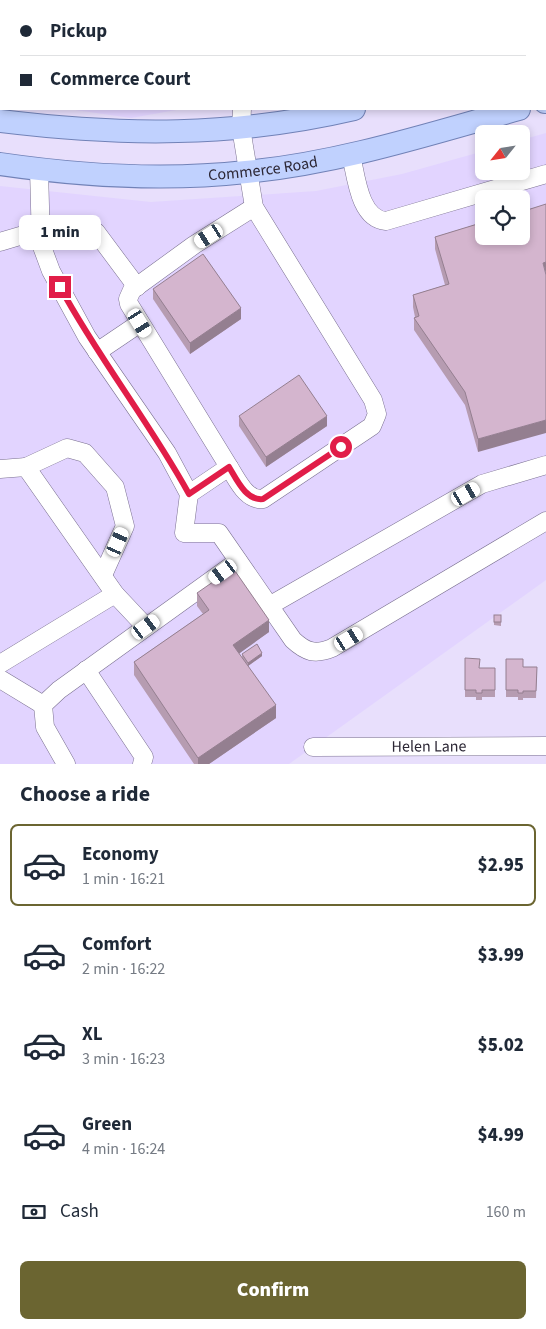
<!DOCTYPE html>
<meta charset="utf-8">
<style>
body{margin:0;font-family:"Source Sans 3",sans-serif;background:#f2f2f3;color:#1f2937;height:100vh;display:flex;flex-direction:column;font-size:19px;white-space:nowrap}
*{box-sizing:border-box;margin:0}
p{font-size:16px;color:#747a83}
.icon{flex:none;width:28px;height:28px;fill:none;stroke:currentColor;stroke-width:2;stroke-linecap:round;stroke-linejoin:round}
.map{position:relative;height:764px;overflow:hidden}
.details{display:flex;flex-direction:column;background:#fff;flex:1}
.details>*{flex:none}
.banner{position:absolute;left:0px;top:0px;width:546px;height:110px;box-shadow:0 2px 8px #0003;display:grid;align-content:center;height:110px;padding:0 20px;background:#fff}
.needle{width:32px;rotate:240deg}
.fabs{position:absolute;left:475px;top:125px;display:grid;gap:10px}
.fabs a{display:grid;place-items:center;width:55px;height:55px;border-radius:8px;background:#fff;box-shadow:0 2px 8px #0003;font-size:25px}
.end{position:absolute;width:22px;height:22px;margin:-11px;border:6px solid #e11d48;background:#fff;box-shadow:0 0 0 2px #fff}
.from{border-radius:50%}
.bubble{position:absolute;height:35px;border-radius:8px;background:#fff;box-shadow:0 2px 8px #0003;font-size:16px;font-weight:800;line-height:35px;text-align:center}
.car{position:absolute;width:15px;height:30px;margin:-15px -8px;border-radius:6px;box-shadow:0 0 4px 1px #0007;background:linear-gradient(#fff 24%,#345 0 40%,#fff 0 76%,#345 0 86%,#fff 0)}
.banner b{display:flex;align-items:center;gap:18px;height:48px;font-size:19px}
.banner b+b{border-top:1px solid #e0e1e3}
.banner i{width:12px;height:12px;background:#1f2937}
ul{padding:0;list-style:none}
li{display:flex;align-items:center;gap:15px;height:82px;margin:0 10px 8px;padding:0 10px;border:2px solid transparent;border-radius:8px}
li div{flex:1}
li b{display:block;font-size:19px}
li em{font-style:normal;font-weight:800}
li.current{border-color:#6b6531}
li>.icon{width:45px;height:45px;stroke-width:1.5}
h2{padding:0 20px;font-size:22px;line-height:60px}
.pay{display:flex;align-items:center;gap:12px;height:55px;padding:0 20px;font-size:19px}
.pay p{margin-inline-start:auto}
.primary-button{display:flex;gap:10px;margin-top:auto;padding:10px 20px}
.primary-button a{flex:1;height:58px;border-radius:8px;background:#6b6531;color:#fff;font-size:20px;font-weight:800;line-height:58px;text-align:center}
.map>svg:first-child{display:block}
</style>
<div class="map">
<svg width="546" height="764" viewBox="0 0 546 764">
<rect width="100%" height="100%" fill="#e8dffc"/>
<g fill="#e2d4ff" fill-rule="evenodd">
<path d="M0,0H494L1,1V99Z"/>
<path d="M68,109H182L131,118Z"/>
<path d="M546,133V580L289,764H0V186L151,202L316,191L402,174L484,151V171H521V140ZM484,199H521V236H484Z"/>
</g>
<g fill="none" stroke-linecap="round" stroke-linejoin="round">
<defs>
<g id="minor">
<path d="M227,1V0"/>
<path d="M427,1L429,0"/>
<path d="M351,155C356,175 359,219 386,221L546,174"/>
<path d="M39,169L41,244L51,271L87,337L167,453L189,494L184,533H219L293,640C306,652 315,655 332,648L546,521"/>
<path d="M0,242L40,230H88L96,232L137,287"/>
<path d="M97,352L140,323"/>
<path d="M26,467L67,448L85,453L115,487L125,526L103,575"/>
<path d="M229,467C237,479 246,501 263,499L372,426L377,414L373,400L254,207L241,128L242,109"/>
<path d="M0,469L26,467L115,594L146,627"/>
<path d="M189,494L229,467L129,304L128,299L132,290L194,245L254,207"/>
<path d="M269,606L482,484L546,465"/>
<path d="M0,664L115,594"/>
<path d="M86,670L144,757L142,764"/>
<path d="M0,679L43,705"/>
<path id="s1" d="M313,747L546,746"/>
<path d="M66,764L45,727L43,705L59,690L238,561"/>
</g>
<g id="major">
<path d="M545,56H546"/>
<path d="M545,102L546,101"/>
<path d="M0,121C122,136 234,137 354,109"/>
<path id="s2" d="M0,164C82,176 164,181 246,172C340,163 429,134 519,109"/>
</g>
</defs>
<use href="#minor" stroke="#7a7090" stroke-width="19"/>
<use href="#major" stroke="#7182b7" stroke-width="24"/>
<use href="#minor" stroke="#fff" stroke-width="18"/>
<use href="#major" stroke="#c0d1fe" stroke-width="22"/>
</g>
<g fill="#b69cb1">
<path d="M84,0H112L104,1H84Z"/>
<path d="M484,222L478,452L465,405L414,330V318L415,317L413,307V295L445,285L435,249V237Z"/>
<path d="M153,289L241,319L190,354L153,299Z"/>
<path d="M239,416L327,426L266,467L239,426Z"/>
<path d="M197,593L269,632L239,653L242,658V654L262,656L248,666L276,718L209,764H194L134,675V662L203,614L197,606Z"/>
<path d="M494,615H501V626L494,625Z"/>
<path d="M465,658L479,668H495V697H482V700H476V697H465Z"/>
<path d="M506,659L523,667H537L536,698H523V700H518V697H506Z"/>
</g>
<g fill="#947f90">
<path d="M546,262V274L543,263Z"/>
<path d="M241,308V319L190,354V343Z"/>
<path d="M327,416V426L266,467V457Z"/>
<path d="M546,420V433L478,452V439Z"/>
<path d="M269,620V632L233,658V645Z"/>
<path d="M262,653V656L248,666V663Z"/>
<path d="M276,705V718L209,764H198V758Z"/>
</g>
<g fill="#d4b5ce" stroke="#947f90">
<path d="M546,204V262L543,263L546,275V420L478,439L465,392L414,318L419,316L413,295L449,284L435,237L484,222V236H521V212Z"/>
<path d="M203,254L241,308L190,343L153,289Z"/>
<path d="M299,375L327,416L266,457L239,416Z"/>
<path d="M233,568L269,620L233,645L276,705L198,758L134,662L209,610L197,593Z"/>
<rect x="494" y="615" width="7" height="7"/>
<path d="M257,644L262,653L248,663L242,654Z"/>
<path d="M465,658L480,659L479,668H495V690H482V693H476V690H465Z"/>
<path d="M506,659H523V667H537L536,691H523V693H518V690H506Z"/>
</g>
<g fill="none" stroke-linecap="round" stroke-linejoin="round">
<path stroke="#e11d48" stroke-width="6" d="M60,287C99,359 150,423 189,494L229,467C237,480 246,501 263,499L341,447"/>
</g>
<g text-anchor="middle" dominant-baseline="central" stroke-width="4" stroke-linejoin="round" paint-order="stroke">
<g font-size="16" fill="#2c2735" stroke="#e8dffc">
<text stroke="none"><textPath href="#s2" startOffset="264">Commerce Road</textPath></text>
<text stroke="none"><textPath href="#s1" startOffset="116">Helen Lane</textPath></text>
</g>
</g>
</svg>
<div class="fabs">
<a><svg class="needle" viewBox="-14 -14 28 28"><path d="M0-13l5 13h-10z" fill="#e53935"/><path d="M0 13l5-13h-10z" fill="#747a83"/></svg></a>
<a><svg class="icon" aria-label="locate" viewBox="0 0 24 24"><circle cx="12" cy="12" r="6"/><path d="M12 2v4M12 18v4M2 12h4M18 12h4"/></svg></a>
</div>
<i class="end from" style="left:341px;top:447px"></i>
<i class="end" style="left:60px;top:287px"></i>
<div class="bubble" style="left:19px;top:215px;width:82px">1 min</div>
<i class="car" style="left:209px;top:236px;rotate:238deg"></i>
<i class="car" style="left:140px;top:323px;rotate:148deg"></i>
<i class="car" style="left:466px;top:494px;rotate:60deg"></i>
<i class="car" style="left:118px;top:542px;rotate:24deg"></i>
<i class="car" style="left:223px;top:572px;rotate:234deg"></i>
<i class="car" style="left:146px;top:627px;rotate:54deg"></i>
<i class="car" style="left:349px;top:639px;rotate:59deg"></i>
<div class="banner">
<b><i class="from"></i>Pickup</b>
<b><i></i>Commerce Court</b>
</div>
</div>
<section class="details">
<h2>Choose a ride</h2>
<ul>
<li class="current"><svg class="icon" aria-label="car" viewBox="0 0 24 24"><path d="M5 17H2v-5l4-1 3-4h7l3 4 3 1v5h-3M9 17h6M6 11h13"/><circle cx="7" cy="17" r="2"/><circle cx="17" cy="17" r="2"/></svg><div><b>Economy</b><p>1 min · 16:21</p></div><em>$2.95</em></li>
<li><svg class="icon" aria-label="car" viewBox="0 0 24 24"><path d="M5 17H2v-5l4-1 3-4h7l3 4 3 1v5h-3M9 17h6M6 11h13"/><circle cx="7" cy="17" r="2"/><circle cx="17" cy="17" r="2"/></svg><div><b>Comfort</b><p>2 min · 16:22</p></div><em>$3.99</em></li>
<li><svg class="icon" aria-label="car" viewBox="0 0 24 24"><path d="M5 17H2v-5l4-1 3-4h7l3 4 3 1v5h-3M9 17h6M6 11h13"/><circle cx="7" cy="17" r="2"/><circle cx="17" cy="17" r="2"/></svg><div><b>XL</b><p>3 min · 16:23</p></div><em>$5.02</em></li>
<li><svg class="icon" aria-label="car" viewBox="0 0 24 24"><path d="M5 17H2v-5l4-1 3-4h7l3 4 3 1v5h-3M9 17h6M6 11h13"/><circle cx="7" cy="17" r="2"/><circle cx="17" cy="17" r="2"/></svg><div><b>Green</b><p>4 min · 16:24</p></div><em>$4.99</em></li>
</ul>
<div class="pay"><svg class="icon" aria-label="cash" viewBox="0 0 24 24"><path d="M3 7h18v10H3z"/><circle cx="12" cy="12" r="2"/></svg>Cash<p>160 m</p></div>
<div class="primary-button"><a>Confirm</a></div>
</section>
